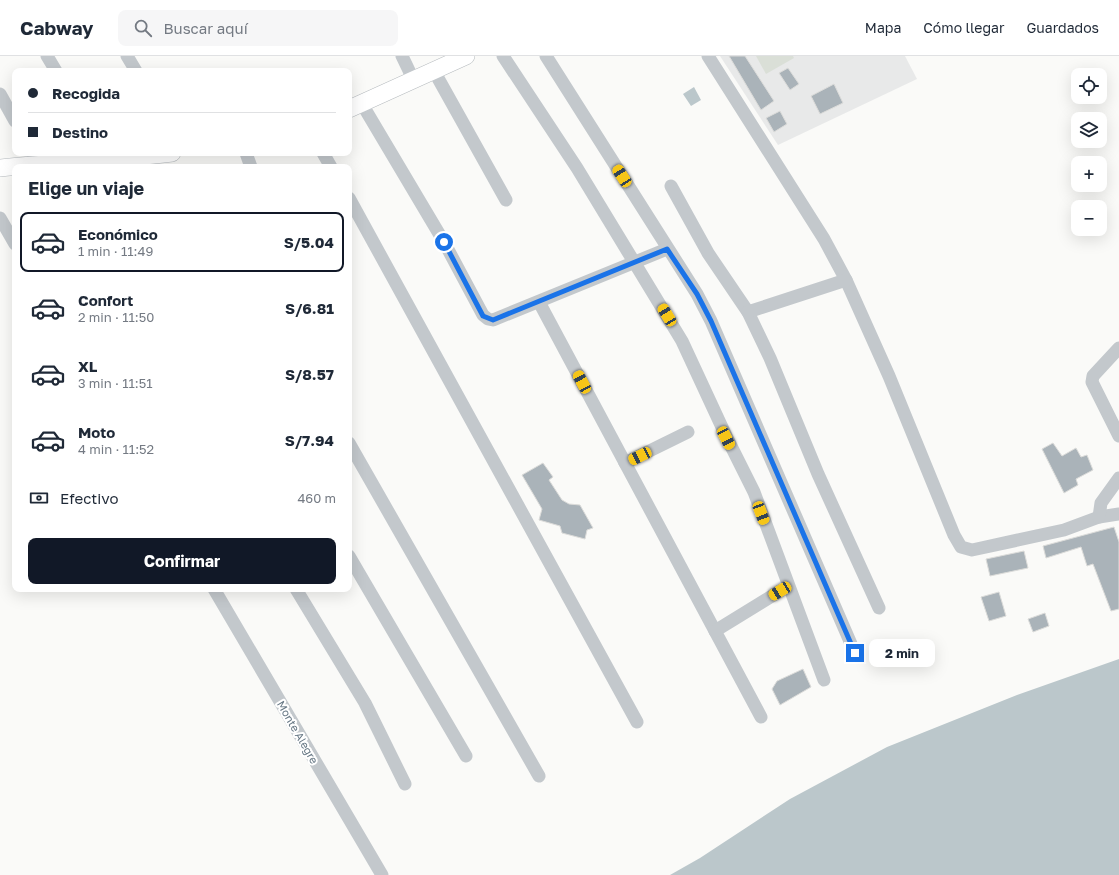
<!DOCTYPE html>
<html lang="es">
<meta charset="utf-8">
<style>
body{margin:0;font-family:"Golos Text",sans-serif;background:#f6f6f7;color:#1f2937;height:100vh;display:flex;flex-direction:column;font-size:15px;white-space:nowrap}
*{box-sizing:border-box;margin:0}
p{font-size:13px;color:#747a83}
.icon{flex:none;width:22px;height:22px;fill:none;stroke:currentColor;stroke-width:2;stroke-linecap:round;stroke-linejoin:round}
.map{position:relative;flex:1;overflow:hidden}
.side{position:absolute;left:12px;top:108px;width:340px;height:428px;display:flex;flex-direction:column;background:#fff;border-radius:8px;box-shadow:0 4px 16px #0002}
.side>*{flex:none}
.hud{position:absolute;left:12px;top:12px;width:340px;height:88px;border-radius:8px;box-shadow:0 4px 16px #0002;display:grid;align-content:center;height:88px;padding:0 16px;background:#fff}
.tools{position:absolute;left:1071px;top:12px;display:grid;gap:8px}
.tools a{display:grid;place-items:center;width:36px;height:36px;border-radius:8px;background:#fff;box-shadow:0 4px 16px #0002;font-size:20px}
.end{position:absolute;width:18px;height:18px;margin:-9px;border:5px solid #1a73e8;background:#fff;box-shadow:0 0 0 2px #fff}
.from{border-radius:50%}
.bubble{position:absolute;height:28px;border-radius:8px;background:#fff;box-shadow:0 4px 16px #0002;font-size:13px;font-weight:700;line-height:28px;text-align:center}
.car{position:absolute;width:12px;height:24px;margin:-12px -6px;border-radius:5px;box-shadow:0 0 3px 1px #0007;background:linear-gradient(#f5c518 24%,#345 0 40%,#f5c518 0 76%,#345 0 86%,#f5c518 0)}
.hud b{display:flex;align-items:center;gap:14px;height:38px;font-size:15px}
.hud b+b{border-top:1px solid #e0e1e3}
.hud i{width:10px;height:10px;background:#1f2937}
ul{padding:0;list-style:none}
li{display:flex;align-items:center;gap:12px;height:60px;margin:0 8px 6px;padding:0 8px;border:2px solid transparent;border-radius:8px}
li div{flex:1}
li b{display:block;font-size:15px}
li em{font-style:normal;font-weight:700}
li.on{border-color:#111827}
li>.icon{width:36px;height:36px;stroke-width:1.5}
h2{padding:0 16px;font-size:18px;line-height:48px}
.pay{display:flex;align-items:center;gap:10px;height:44px;padding:0 16px;font-size:15px}
.pay p{margin-inline-start:auto}
.cta{display:flex;gap:8px;margin-top:auto;padding:8px 16px}
.cta a{flex:1;height:46px;border-radius:8px;background:#111827;color:#fff;font-size:16px;font-weight:700;line-height:46px;text-align:center}
header{display:flex;align-items:center;gap:24px;box-sizing:border-box;height:56px;padding:0 20px;background:#fff;border-bottom:1px solid #e0e1e3}
header strong{font-size:19px}
nav{display:flex;gap:22px;margin-inline-start:auto;font-size:14px}
.search{width:280px;height:36px;background:#f6f6f7;display:flex;align-items:center;gap:10px;box-sizing:border-box;padding:0 14px;border-radius:8px;color:#747a83;font-size:15px}
.map>svg:first-child{display:block}
</style>
<header>
<strong>Cabway</strong>
<div class="search"><svg class="icon" aria-label="search" viewBox="0 0 24 24"><circle cx="10" cy="10" r="6"/><path d="M15 15l6 6"/></svg>Buscar aquí</div>
<nav><a>Mapa</a><a>Cómo llegar</a><a>Guardados</a></nav>
</header>
<div class="map">
<svg width="1119" height="819" viewBox="0 0 1119 819">
<rect width="100%" height="100%" fill="#fafaf8"/>
<path fill="#e8e9e9" d="M720,0H905L917,23L778,89Z"/>
<path fill="#dadfd7" d="M756,0H793L794,2L766,18Z"/>
<g fill="#bbc7cb">
<path d="M694,31L701,44L691,50L683,38Z"/>
<path d="M1119,603V819H670L700,802L790,743L887,691L1017,639Z"/>
</g>
<g fill="#aab3b9" stroke="#dcdcda">
<path d="M729,0H745L774,45L761,54Z"/>
<path d="M788,12L799,28L790,34L779,17Z"/>
<path d="M834,28L843,47L820,58L811,40Z"/>
<path d="M780,55L787,68L774,76L766,62Z"/>
<path d="M1053,387L1062,400L1076,392L1081,401L1087,399L1093,414L1076,423L1078,429L1064,437L1042,393Z"/>
<path d="M543,407L553,421L549,424L562,444L569,448L580,449L593,472L587,474L585,483L562,477L560,470L539,464L542,453L522,419Z"/>
<path d="M1114,471L1119,486V553L1111,555L1093,508L1087,510L1081,491L1046,502L1043,490Z"/>
<path d="M1024,495L1028,512L990,520L986,503Z"/>
<path d="M999,536L1006,560L989,565L981,541Z"/>
<path d="M1045,557L1049,570L1033,576L1028,563Z"/>
<path d="M803,613L811,631L780,649L772,633L777,625Z"/>
</g>
<g fill="none" stroke-linecap="round" stroke-linejoin="round">
<defs>
<g id="major">
<path d="M349,53L466,0"/>
<path d="M0,112C57,106 115,104 172,97"/>
</g>
</defs>
<use href="#major" stroke="#b5babe" stroke-width="18"/>
<g stroke="#c3c8cc" stroke-width="13">
<path d="M47,0L56,15"/>
<path d="M127,0L136,15"/>
<path d="M402,0L414,25"/>
<path d="M503,0L577,112L682,285L727,382L754,436L824,624"/>
<path d="M546,0L697,238L711,265L855,597"/>
<path d="M708,0L824,183L846,224L889,320L954,479L961,491L972,494L1064,474L1099,461L1119,458"/>
<path d="M434,15L506,144"/>
<path d="M0,38L15,65"/>
<path d="M362,48L444,186L483,259L488,263L493,264L667,193"/>
<path d="M33,97L41,111"/>
<path d="M246,97L251,111"/>
<path d="M323,97L331,111"/>
<path d="M671,130L708,197L748,256L770,302L818,418L879,552"/>
<path d="M349,142L637,666"/>
<path d="M0,162L15,188"/>
<path d="M539,246L761,661"/>
<path d="M748,256L846,224"/>
<path d="M1119,292L1093,320L1092,326L1119,380"/>
<path d="M349,387L539,720"/>
<path d="M625,407L688,376"/>
<path d="M1099,461L1101,447L1119,422"/>
<path d="M349,500L466,700"/>
<path d="M214,533L382,819"/>
<path d="M296,533L365,647L405,728"/>
<path d="M715,575L780,535"/>
</g>
<use href="#major" stroke="#fff" stroke-width="17"/>
</g>
<g fill="none" stroke-linecap="round" stroke-linejoin="round">
<path stroke="#1a73e8" stroke-width="5" d="M444,186L483,260L493,264L667,193L697,238L711,265L855,597"/>
</g>
<g text-anchor="middle" dominant-baseline="central" stroke-width="4" stroke-linejoin="round" paint-order="stroke">
<g font-size="11" fill="#657683" stroke="#fff">
<text transform="translate(298 676) rotate(60)">Monte Alegre</text>
</g>
</g>
</svg>
<div class="tools">
<a><svg class="icon" aria-label="locate" viewBox="0 0 24 24"><circle cx="12" cy="12" r="6"/><path d="M12 2v4M12 18v4M2 12h4M18 12h4"/></svg></a>
<a><svg class="icon" aria-label="layers" viewBox="0 0 24 24"><path d="M12 4l9 5-9 5-9-5zM3 14l9 5 9-5"/></svg></a>
<a>+</a>
<a>−</a>
</div>
<i class="end from" style="left:444px;top:186px"></i>
<i class="end" style="left:855px;top:597px"></i>
<div class="bubble" style="left:869px;top:583px;width:66px">2 min</div>
<i class="car" style="left:622px;top:120px;rotate:327deg"></i>
<i class="car" style="left:667px;top:259px;rotate:329deg"></i>
<i class="car" style="left:582px;top:326px;rotate:332deg"></i>
<i class="car" style="left:726px;top:382px;rotate:153deg"></i>
<i class="car" style="left:640px;top:400px;rotate:244deg"></i>
<i class="car" style="left:761px;top:457px;rotate:159deg"></i>
<i class="car" style="left:780px;top:535px;rotate:239deg"></i>
<div class="hud">
<b><i class="from"></i>Recogida</b>
<b><i></i>Destino</b>
</div>
<section class="side">
<h2>Elige un viaje</h2>
<ul>
<li class="on"><svg class="icon" aria-label="car" viewBox="0 0 24 24"><path d="M5 17H2v-5l4-1 3-4h7l3 4 3 1v5h-3M9 17h6M6 11h13"/><circle cx="7" cy="17" r="2"/><circle cx="17" cy="17" r="2"/></svg><div><b>Económico</b><p>1 min · 11:49</p></div><em>S/5.04</em></li>
<li><svg class="icon" aria-label="car" viewBox="0 0 24 24"><path d="M5 17H2v-5l4-1 3-4h7l3 4 3 1v5h-3M9 17h6M6 11h13"/><circle cx="7" cy="17" r="2"/><circle cx="17" cy="17" r="2"/></svg><div><b>Confort</b><p>2 min · 11:50</p></div><em>S/6.81</em></li>
<li><svg class="icon" aria-label="car" viewBox="0 0 24 24"><path d="M5 17H2v-5l4-1 3-4h7l3 4 3 1v5h-3M9 17h6M6 11h13"/><circle cx="7" cy="17" r="2"/><circle cx="17" cy="17" r="2"/></svg><div><b>XL</b><p>3 min · 11:51</p></div><em>S/8.57</em></li>
<li><svg class="icon" aria-label="car" viewBox="0 0 24 24"><path d="M5 17H2v-5l4-1 3-4h7l3 4 3 1v5h-3M9 17h6M6 11h13"/><circle cx="7" cy="17" r="2"/><circle cx="17" cy="17" r="2"/></svg><div><b>Moto</b><p>4 min · 11:52</p></div><em>S/7.94</em></li>
</ul>
<div class="pay"><svg class="icon" aria-label="cash" viewBox="0 0 24 24"><path d="M3 7h18v10H3z"/><circle cx="12" cy="12" r="2"/></svg>Efectivo<p>460 m</p></div>
<div class="cta"><a>Confirmar</a></div>
</section>
</div>
